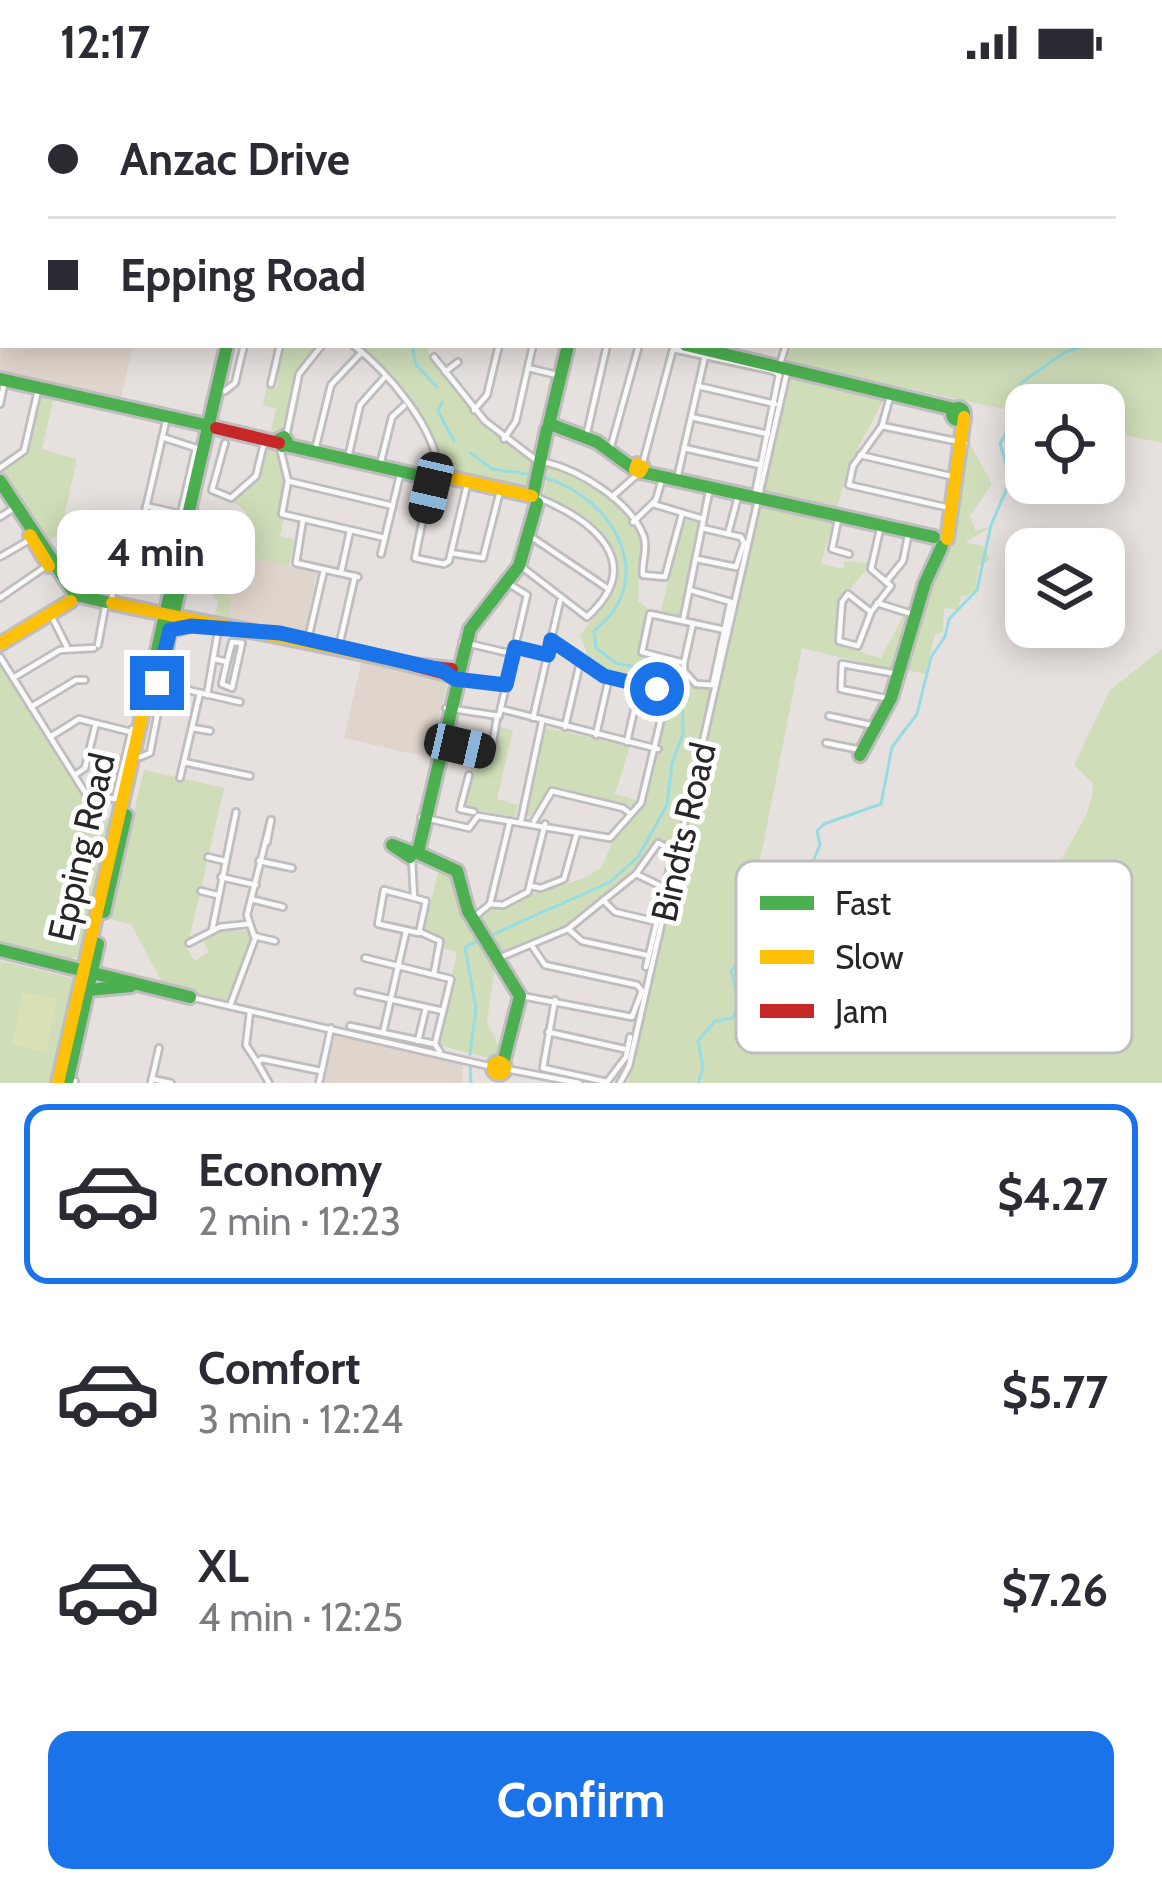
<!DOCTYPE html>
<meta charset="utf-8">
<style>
body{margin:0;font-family:Cabin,sans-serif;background:#f2f2f3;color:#2b2b33;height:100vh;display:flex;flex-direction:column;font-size:45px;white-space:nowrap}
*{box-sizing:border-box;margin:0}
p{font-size:39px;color:#7c7c81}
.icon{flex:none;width:66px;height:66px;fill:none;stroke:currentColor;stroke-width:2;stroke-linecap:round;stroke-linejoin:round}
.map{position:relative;height:999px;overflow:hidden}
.details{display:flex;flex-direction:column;background:#fff;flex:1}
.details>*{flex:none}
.banner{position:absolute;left:0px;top:0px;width:1164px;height:264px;box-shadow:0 6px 30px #0003;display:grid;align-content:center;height:264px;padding:0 48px;background:#fff}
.buttons{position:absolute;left:1005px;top:300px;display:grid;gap:24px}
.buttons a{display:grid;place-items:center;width:120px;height:120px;border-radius:24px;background:#fff;box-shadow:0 6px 30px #0003;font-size:60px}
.end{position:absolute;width:54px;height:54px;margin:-27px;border:15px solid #1a73e8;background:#fff;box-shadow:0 0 0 6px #fff}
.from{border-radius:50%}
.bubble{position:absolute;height:84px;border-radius:24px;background:#fff;box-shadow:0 6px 30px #0003;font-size:39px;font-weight:700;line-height:84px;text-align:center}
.car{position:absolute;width:36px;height:72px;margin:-36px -18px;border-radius:15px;box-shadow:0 0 9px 3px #0007;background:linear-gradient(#222 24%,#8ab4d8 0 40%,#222 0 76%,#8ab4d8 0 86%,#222 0)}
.banner b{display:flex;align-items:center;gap:42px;height:114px;font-size:45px}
.banner b+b{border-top:3px solid #e1e1e2}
.banner i{width:30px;height:30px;background:#2b2b33}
ul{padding:21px 0 0;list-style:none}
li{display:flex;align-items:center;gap:36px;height:180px;margin:0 24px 18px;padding:0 24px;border:6px solid transparent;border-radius:24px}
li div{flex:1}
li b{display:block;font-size:45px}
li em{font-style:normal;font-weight:700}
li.on{border-color:#1a73e8}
li>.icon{width:108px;height:108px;stroke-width:1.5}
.primary-button{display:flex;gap:24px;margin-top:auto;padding:24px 48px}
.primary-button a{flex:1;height:138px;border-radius:24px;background:#1a73e8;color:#fff;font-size:48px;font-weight:700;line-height:138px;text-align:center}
.status{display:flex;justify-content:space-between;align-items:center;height:84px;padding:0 60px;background:#fff;direction:ltr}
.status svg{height:33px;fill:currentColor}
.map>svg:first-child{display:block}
</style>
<div class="status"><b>12:17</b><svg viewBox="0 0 49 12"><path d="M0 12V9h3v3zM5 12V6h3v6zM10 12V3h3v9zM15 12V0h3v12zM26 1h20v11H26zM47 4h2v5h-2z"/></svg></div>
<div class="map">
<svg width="1162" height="999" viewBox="0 0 1162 999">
<rect width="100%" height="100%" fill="#e6e0de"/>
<g fill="#e0d5cc">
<path d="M3,172V261H133L121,314L0,286Z"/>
<path d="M205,464L317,488L305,548L230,534L232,520L202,481Z"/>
<path d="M362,575L448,595L430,674L344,654Z"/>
<path d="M335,950L462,978L463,999H324Z"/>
</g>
<g fill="#cfddb9">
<path d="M290,0H836L289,3Z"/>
<path d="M846,0H1162V359L1104,347V321H1026V330L787,278L791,261H1161V3Z"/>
<path d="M282,261H319L298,287L281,349L271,347L276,324L263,321L267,300L277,304Z"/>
<path d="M354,261H428L429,271L482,337L537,379L530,409L441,390C429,344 392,293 354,261Z"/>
<path d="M789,292L885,313L849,381L821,480L843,485L845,477L866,479L869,473L867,485L838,518L834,560L881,574L903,532L907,535L891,585L802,564L748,837L1060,904C1051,861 1045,822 1061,779C1072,750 1093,732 1093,699L1074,681L1110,606L1162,565V999H628Z"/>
<path d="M39,310L54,313L42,365L77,375L60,450L45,459L12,416L0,389L25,368Z"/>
<path d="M969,358L992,400L970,432L975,446L992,443L965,458L982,462L990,475L978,483L975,510L961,512L958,526L944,524L943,548L935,550L925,590L905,586L930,491L950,460Z"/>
<path d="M266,361L278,362L286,397L278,433L284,435L280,452L295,456L289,482L206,465L202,481L231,511L230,534L214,535L218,518L191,486L203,431L240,448L247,429L234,418L259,392Z"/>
<path d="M549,381L595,399L641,450L638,517L650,526L640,569L679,579L696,601L713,604L677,761L655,756L632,790L555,851L500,871L477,834L493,822L582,795L601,784L614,755L642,721L670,616L664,606L607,592L583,576L587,568L580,552C626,496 626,436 543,415Z"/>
<path d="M682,435L700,439L680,532L661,528Z"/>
<path d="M0,578C18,608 88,731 112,736L81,871L69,876L0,861Z"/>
<path d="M500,643L513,646L497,715L518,721L515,733L462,723L473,677L459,674L461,666L493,672Z"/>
<path d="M542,643L630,662L615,710L637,716L634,722L550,705L530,732H522Z"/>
<path d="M144,686L224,704L187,865L195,877L209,868L203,856L221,846L248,847L252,859L228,918L164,902L131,840L109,835Z"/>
<path d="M439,784L453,795L459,826L495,882L487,938L499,962L496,976L439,961L457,892L452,890L457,868L441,864L442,853L424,847Z"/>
<path d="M0,877L76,895L53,999H0Z"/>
</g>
<path fill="#dae1b6" d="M23,908L57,915L46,968L12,960Z"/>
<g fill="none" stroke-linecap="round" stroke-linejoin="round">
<g stroke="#96dce2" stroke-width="3">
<path d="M1158,0L1162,1"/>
<path d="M241,3L242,0"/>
<path d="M1161,191L1162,188"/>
<path d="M412,261L416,281L437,303"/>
<path d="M442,318L438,327L454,357"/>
<path d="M471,369L492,385L533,391"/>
<path d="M470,970L476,925L465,863L610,798L638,773L667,721L672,679L683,650L682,599L667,589L616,579L596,564L594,547C661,495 613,412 542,393"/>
<path d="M470,980L471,999"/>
<path d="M698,999L703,984L698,957L715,937L733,934L739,919L731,887L740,876L749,878L761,869L766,836L796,817L820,761L817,747L824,740L881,720L892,663L917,630L931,573L945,553L949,535L977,506L991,441L1011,395L1000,360L1014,334L1021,299L1065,268L1089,261"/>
</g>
<defs>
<g id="street">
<path d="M71,3L72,0"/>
<path d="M840,3V0"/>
<path d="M0,4L3,6"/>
<path d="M0,41L3,42"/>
<path d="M353,261C387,287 438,346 438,389"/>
<path d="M434,273L485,337L536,376"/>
<path d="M779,283L786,261"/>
<path d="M528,284L557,291"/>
<path d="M445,288L458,278"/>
<path d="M271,300L280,261"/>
<path d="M698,302L775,320"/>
<path d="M225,307L235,299L244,261"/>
<path d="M0,320L5,296"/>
<path d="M474,326L487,311L499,261"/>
<path d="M691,333L768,350"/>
<path d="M882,342L853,382L849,401L954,425"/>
<path d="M882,342L965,359"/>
<path d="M882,342L890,313"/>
<path d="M286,353L299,290L322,261"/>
<path d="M586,353L607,261"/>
<path d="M504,355L516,337L533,261"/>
<path d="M225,359L212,406L231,414L256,392L265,355"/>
<path d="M280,364L288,397L282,430L385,454"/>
<path d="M684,364L760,381"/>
<path d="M315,366L331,301L362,268"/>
<path d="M610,366L639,261"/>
<path d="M860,371L959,394"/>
<path d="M348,374L360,321L384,294"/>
<path d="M545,378C579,386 631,417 644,453C648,466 641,480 643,491L665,493L682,430"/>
<path d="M380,381L392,333L404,322"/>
<path d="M642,382L673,265L774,287L779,291L755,410"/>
<path d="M0,384L24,367L39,302"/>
<path d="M431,395L415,474L444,480L449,477L467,401"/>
<path d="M677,395L705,272"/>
<path d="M288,397L393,422"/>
<path d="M612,413L639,389"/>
<path d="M653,420L703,435"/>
<path d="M146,422L181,430"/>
<path d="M839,431L832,465L849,470"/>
<path d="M0,433L14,424"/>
<path d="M303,436L296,479L358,493"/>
<path d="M633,438L656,416L663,392"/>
<path d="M728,450L739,409"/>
<path d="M530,452L607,504"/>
<path d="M136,467L167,333"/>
<path d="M451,469L483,474L500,407"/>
<path d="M381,470L400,391"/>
<path d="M87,471L83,494L113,501"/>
<path d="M0,473L31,455"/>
<path d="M697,475L736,483L744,459L741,453L702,444"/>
<path d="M522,483L587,533C648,478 592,436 539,414"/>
<path d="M62,485L72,479L82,493"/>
<path d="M341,488L350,447"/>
<path d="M886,498L903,477L909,447"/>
<path d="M690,506L731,518L730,520L713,599L712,601L696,600L684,587V579L642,568L650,530L725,546"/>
<path d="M0,514L48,481"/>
<path d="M111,517L122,467L171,473L196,364L162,353"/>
<path d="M877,519L912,530"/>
<path d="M871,528L848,510L842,518L839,557L858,562L871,528L891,502L871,485L881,441"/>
<path d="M51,531L67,563"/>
<path d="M683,537L710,403"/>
<path d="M308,555L324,486"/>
<path d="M462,558L513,570"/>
<path d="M98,561L105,523"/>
<path d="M339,562L355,492"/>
<path d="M515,563L548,571"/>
<path d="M0,573L86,710L115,715L132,645"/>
<path d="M215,575L227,578L232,558L242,559L232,604L222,600L227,578"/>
<path d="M684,579L693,539"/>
<path d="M460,593L506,601"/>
<path d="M13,594L60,566L94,564"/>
<path d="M166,601L240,618"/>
<path d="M207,611L219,541"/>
<path d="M890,615L841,605L842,580L897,590"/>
<path d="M31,623L76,596H85"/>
<path d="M446,624L499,632L527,511L509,500"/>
<path d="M501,625L658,665"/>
<path d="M829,632L870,641"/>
<path d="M533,634L560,517"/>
<path d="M565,643L580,579"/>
<path d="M192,644L210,647"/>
<path d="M596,651L609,594"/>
<path d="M50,653L79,635L131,648"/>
<path d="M439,657L491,668L497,634"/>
<path d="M627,658L640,600"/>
<path d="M826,659L861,666"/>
<path d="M140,673L150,669L171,560"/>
<path d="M184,678L250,692"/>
<path d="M75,691L85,684L96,639"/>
<path d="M469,691L460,725L474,728"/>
<path d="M180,694L200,609"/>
<path d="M421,733L469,744L478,732L610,754L641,719L667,610L600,590L551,557"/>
<path d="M271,736L247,831L254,852L275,857"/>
<path d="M521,737L542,638"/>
<path d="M534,737L552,707L623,724L631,730"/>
<path d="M267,758L271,736"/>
<path d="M208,773L225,777"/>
<path d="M412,776L414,813"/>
<path d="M259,777L292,784"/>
<path d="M636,790L665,804"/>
<path d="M221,793L256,801"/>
<path d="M530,802L541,804L564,795L577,749"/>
<path d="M384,806L426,817L419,849L378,840Z"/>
<path d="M201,807L217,811"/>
<path d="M251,815L283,823"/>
<path d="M603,816L615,828L657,838"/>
<path d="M490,820L503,821L528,808L545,740"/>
<path d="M473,834L490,820L510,737"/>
<path d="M568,845L582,857L646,871"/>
<path d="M212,846L236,728"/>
<path d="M420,848L440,857L434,889"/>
<path d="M189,859L220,843L248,840"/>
<path d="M501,873L568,845L636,790L658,759L674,767L646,883"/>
<path d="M365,874L451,895L435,960"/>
<path d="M358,908L443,927"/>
<path d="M522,912L632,933L642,907L637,901L545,881L532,862"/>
<path d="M190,913L493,983"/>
<path d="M555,916L543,984L607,998L626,973L630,953"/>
<path d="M231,919L256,852"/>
<path d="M250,928L246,961L257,978"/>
<path d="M350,942L435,960L440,968"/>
<path d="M548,948L624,965"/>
<path d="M383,949L406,848"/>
<path d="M418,957L426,924"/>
<path d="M497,978L499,974"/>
<path d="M506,985L579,999"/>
<path d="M152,995L171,999"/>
<path d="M74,999L75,997"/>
<path d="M151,999L159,964"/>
<path d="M269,999L257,978L262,975L321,987"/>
<path d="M319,999L331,944"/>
<path d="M620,999L629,982L788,284"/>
</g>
<g id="fast">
<path d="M285,0V3"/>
<path d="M0,111L3,112"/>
<path d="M0,140L3,123"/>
<path d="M686,261L954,325"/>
<path d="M0,295L210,342"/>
<circle cx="958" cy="330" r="6"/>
<path d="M549,340L568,261"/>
<path d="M555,342L597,358L634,385"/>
<path d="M284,353L287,358L282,362L278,356Z"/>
<path d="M285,361L430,394"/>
<path d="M641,388L934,453"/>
<path d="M0,397L74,509"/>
<path d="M533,411L547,345"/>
<path d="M76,511L106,518"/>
<path d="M170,546L191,541"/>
<path d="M460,585L470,545L519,482L537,419"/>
<path d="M146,614L227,261"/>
<path d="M152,623L196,433"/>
<path d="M860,671L891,614L925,499L942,462"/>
<path d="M418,768L459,594"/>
<path d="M420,770L457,787L468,827L520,912L504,975"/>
<path d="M410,773L392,761L411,768"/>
<path d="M104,828L126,731"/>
<path d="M0,866L190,913"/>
<path d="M88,906L131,902"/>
<path d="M67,999L98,860"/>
</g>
<g id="slow">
<path d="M39,0V3"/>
<path d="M637,380L643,383L640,388L635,386Z"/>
<path d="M439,391L532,412"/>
<path d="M30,451L49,482"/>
<path d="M947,455L964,333"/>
<path d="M112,519C212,541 312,557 412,581"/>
<path d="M0,560L71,517"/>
<circle cx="499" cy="984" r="6"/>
<path d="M58,999L146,614"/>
</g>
<g id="jam">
<path d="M216,344L279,359"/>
<path d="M450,591L412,581L452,585"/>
</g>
</defs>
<use href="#street" stroke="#bfbdbf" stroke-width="10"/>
<use href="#fast" stroke="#bfbdbf" stroke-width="18"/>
<use href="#slow" stroke="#bfbdbf" stroke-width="18"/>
<use href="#jam" stroke="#bfbdbf" stroke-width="18"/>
<use href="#street" stroke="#fbfafa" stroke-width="4.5"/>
<use href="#fast" stroke="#4caf50" stroke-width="12"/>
<use href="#slow" stroke="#ffc107" stroke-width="12"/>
<use href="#jam" stroke="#c62828" stroke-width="12"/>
</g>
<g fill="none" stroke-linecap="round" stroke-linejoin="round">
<path stroke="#1a73e8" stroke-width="15" d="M157,599L170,546L191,542L280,549L441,586L455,595L506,601L515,563L548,571L551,556L604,592L657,605"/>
</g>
<g text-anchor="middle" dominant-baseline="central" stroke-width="10" stroke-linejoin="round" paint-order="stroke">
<g font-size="36" fill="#272727" stroke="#fff">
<text transform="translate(683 748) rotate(-77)">Bindts Road</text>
<text transform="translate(81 763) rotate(-77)">Epping Road</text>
</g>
</g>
<rect x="736" y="777" width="396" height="192" rx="18" fill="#fff" stroke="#bebebe" stroke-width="3"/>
<rect x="760" y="812" width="54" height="14" fill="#4caf50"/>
<rect x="760" y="866" width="54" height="14" fill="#ffc107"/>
<rect x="760" y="920" width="54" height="14" fill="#c62828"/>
<g font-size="33" fill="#272727">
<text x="835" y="831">Fast</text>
<text x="835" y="885">Slow</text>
<text x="835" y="939">Jam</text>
</g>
</svg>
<div class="buttons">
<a><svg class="icon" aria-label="locate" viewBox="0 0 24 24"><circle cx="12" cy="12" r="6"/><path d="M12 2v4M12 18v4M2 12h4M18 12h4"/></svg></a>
<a><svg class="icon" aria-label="layers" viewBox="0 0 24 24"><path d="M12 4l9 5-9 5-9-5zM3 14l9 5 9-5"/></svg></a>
</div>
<i class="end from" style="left:657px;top:605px"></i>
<i class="end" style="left:157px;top:599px"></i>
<div class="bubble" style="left:57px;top:426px;width:198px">4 min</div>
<i class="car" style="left:431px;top:404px;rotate:193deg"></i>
<i class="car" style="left:460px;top:662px;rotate:103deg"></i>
<div class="banner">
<b><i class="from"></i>Anzac Drive</b>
<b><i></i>Epping Road</b>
</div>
</div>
<section class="details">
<ul>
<li class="on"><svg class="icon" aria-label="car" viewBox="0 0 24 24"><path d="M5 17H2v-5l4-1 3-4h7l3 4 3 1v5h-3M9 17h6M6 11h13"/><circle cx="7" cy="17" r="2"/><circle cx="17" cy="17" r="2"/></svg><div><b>Economy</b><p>2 min · 12:23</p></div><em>$4.27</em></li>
<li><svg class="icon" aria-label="car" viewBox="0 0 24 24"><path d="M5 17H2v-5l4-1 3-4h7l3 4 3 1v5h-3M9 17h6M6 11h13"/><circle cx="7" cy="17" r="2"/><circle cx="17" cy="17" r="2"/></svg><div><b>Comfort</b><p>3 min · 12:24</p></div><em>$5.77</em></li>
<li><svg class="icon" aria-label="car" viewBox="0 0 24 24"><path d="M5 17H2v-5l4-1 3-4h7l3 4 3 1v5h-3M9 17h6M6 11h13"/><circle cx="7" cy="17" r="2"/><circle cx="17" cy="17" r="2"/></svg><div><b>XL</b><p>4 min · 12:25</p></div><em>$7.26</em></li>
</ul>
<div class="primary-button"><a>Confirm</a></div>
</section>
